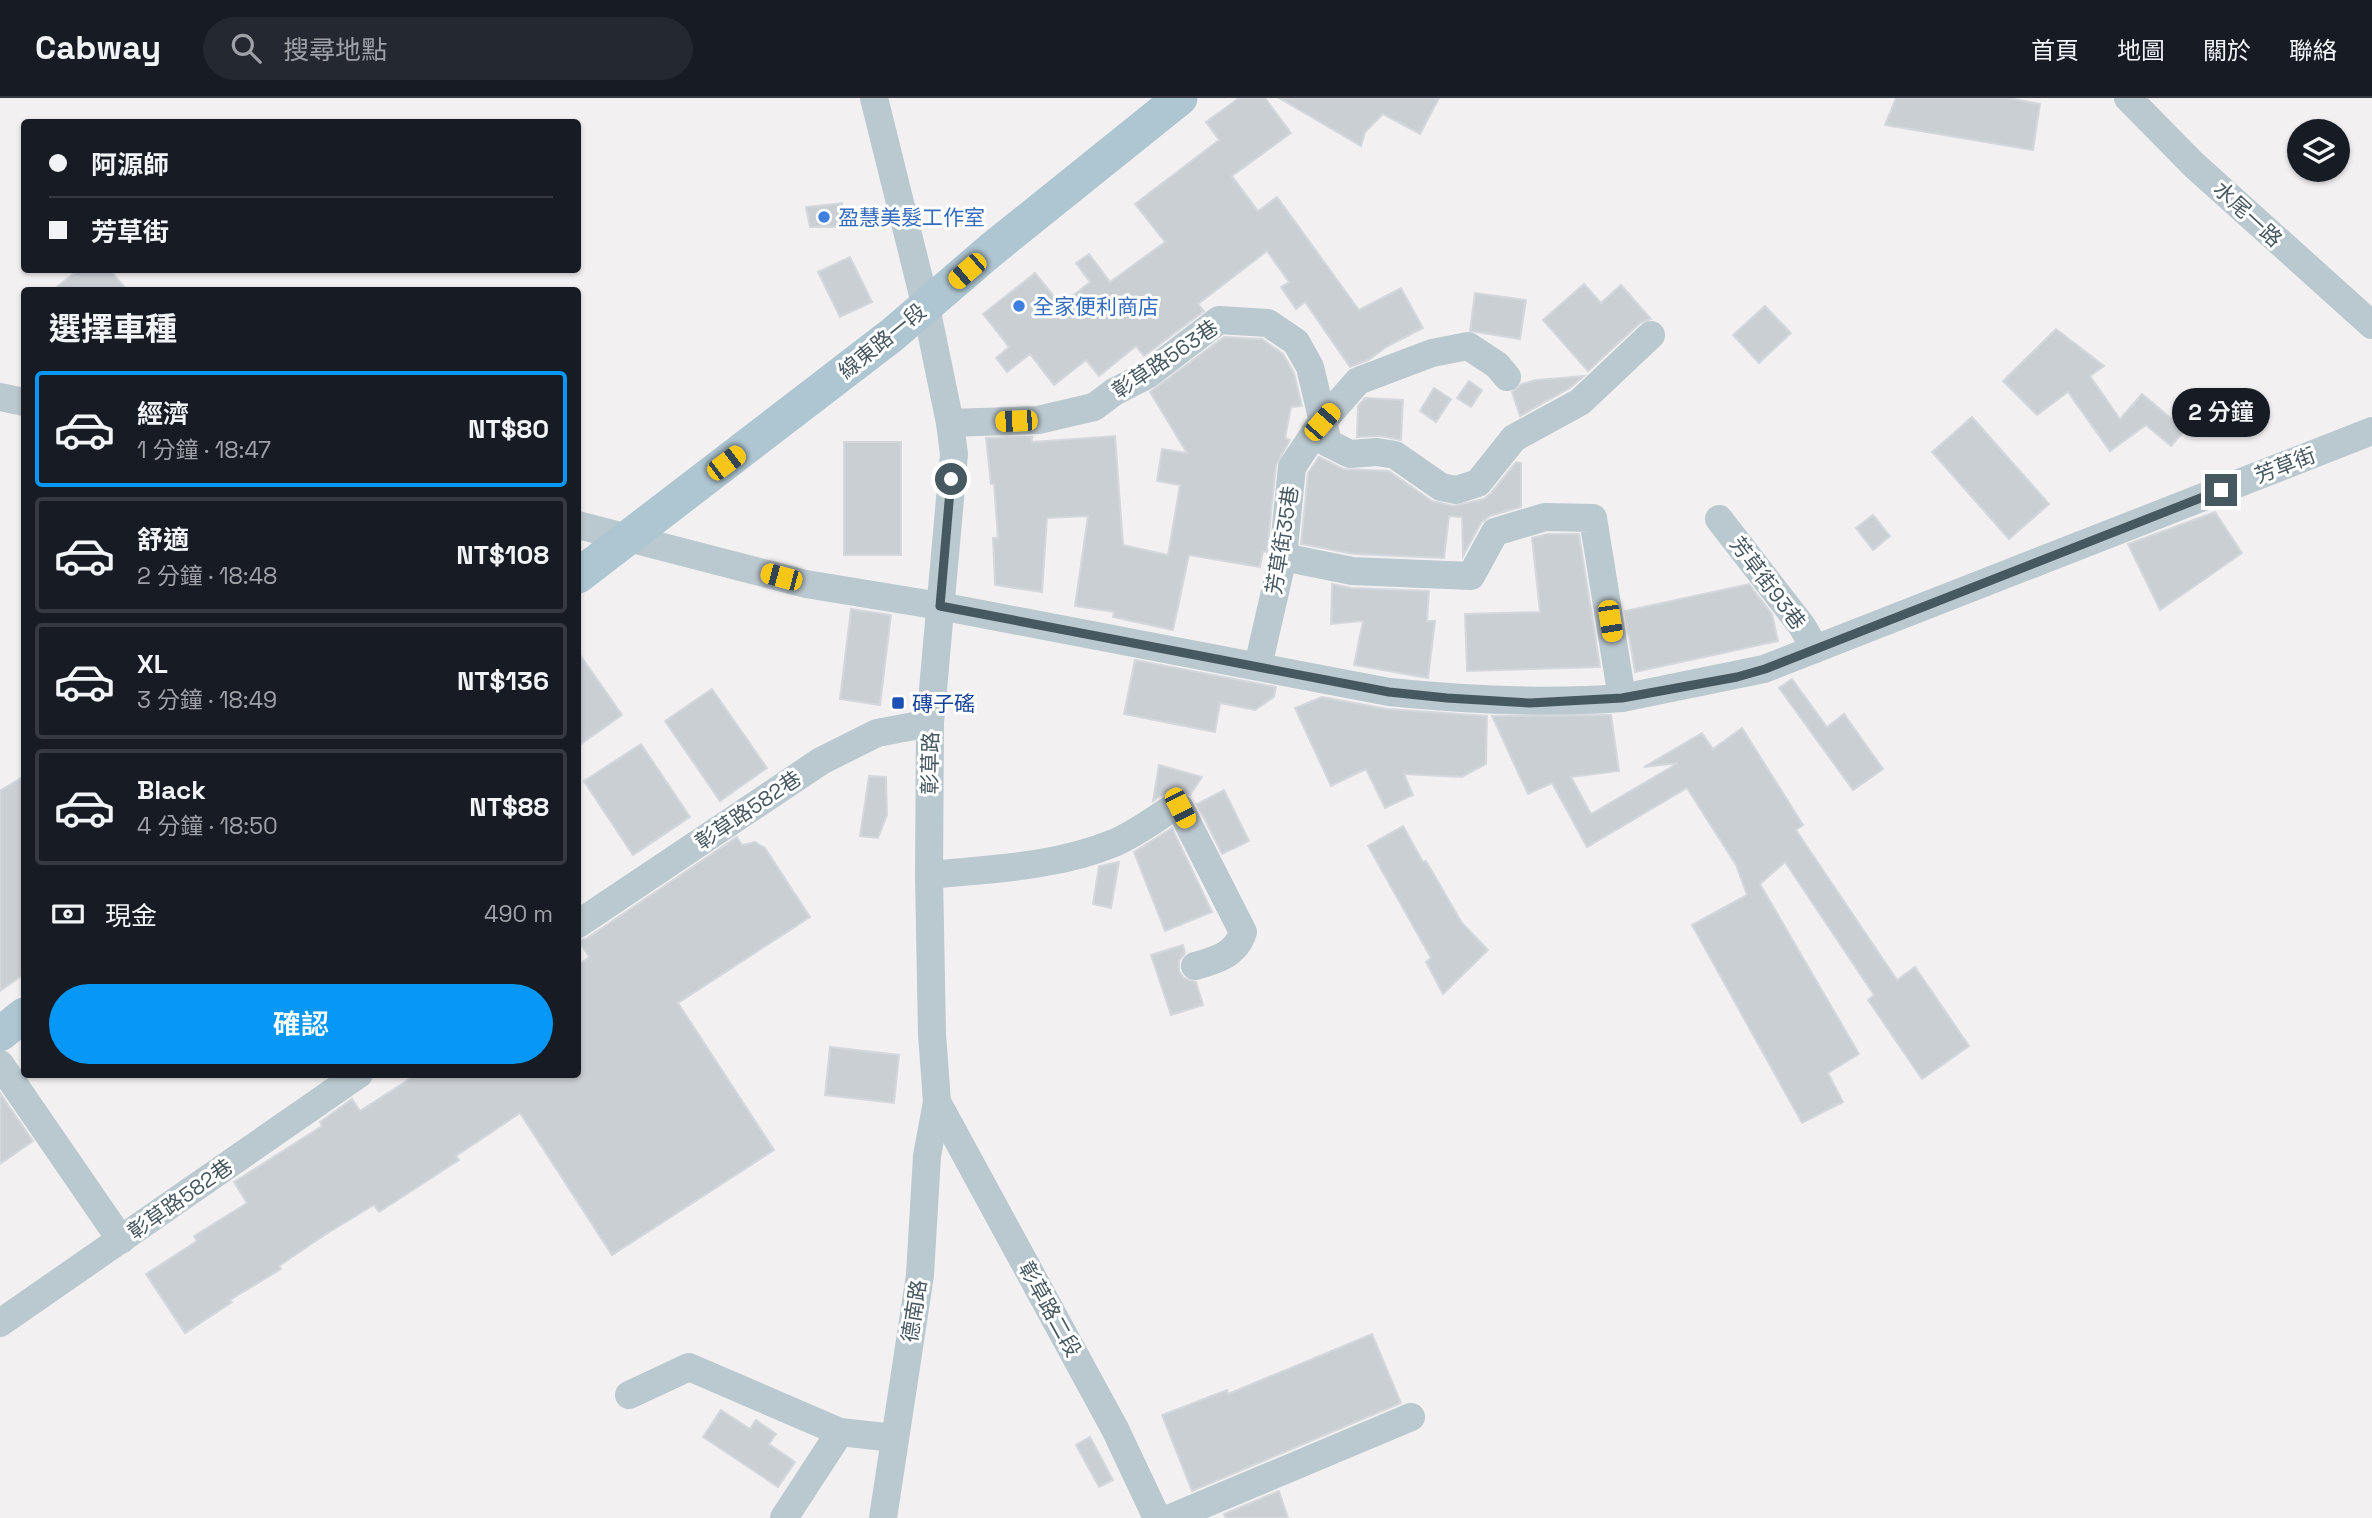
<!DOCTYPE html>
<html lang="zh-TW">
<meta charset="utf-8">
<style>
body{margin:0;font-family:"Space Grotesk","Noto Sans TC",sans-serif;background:#242831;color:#f1f3f6;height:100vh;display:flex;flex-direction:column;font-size:26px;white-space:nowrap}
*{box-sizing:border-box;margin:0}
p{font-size:23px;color:#9ea1a6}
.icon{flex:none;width:38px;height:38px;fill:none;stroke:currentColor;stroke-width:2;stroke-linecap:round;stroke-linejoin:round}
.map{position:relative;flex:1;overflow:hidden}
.sheet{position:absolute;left:21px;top:189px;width:560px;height:791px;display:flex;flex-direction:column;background:#171b24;border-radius:7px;box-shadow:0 2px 5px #0004}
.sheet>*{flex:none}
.hud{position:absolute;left:21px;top:21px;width:560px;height:154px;border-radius:7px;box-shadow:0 2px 5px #0004;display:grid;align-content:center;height:154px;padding:0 28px;background:#171b24}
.buttons{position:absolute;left:2287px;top:21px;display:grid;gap:14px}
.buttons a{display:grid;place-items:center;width:63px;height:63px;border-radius:50%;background:#171b24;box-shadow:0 2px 5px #0004;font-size:35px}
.end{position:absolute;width:32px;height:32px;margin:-16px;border:9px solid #465860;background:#fff;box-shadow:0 0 0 4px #fff}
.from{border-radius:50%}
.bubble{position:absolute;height:49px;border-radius:24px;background:#171b24;box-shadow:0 2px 5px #0004;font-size:23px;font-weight:600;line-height:49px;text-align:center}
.car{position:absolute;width:21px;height:42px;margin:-21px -10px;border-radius:9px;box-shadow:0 0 5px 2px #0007;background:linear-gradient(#f5c518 24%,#345 0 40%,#f5c518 0 76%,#345 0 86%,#f5c518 0)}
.hud b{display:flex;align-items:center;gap:24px;height:66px;font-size:26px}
.hud b+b{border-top:2px solid #363941}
.hud i{width:18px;height:18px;background:#f1f3f6}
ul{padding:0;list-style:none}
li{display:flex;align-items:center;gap:21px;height:116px;margin:0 14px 10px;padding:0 14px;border:4px solid #363941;border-radius:7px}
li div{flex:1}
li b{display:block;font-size:26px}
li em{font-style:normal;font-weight:600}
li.selected{border-color:#0697f7}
li>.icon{width:63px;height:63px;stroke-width:1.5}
h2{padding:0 28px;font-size:32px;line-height:84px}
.pay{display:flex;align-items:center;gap:18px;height:77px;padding:0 28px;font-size:26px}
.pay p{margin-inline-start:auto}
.primary-button{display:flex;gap:14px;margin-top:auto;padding:14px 28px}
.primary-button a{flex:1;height:80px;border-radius:42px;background:#0697f7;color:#fff;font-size:28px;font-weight:600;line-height:80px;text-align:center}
header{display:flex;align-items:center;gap:42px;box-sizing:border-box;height:98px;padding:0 35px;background:#171b24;border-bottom:2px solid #363941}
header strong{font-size:33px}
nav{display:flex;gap:38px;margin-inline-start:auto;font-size:24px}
.search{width:490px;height:63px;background:#242831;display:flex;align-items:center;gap:18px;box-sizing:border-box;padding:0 24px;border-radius:38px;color:#9ea1a6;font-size:26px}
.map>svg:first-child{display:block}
</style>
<header>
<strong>Cabway</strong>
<div class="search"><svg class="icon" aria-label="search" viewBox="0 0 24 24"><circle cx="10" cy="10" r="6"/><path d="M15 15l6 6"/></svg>搜尋地點</div>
<nav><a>首頁</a><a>地圖</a><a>關於</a><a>聯絡</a></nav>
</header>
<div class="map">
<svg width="2372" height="1420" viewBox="0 0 2372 1420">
<rect width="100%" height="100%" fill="#f3f0f1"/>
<g fill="#cacfd4" stroke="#d4d8dd" stroke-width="2">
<path d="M1239,0H1265L1291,35L1232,78L1258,113L1277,99L1359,212L1401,190L1423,230L1386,249L1370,261L1350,269L1305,204L1296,211L1281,189L1289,184L1267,153L1198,206L1204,213L1144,258L1136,248L1099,278L1086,262L1054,287L1030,256L1007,274L996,260L1009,249L983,216L1035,175L1061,207L1090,184L1076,165L1089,156L1110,184L1165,144L1135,106L1219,42L1206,24Z"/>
<path d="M1279,0H1439L1420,36L1383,16L1365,34L1361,48Z"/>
<path d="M1896,0H2008L2040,6L2033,52L1885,27Z"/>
<path d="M842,105V129H810L806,109Z"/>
<path d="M850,159L872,204L840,219L818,174Z"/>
<path d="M78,172H110L127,192H53Z"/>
<path d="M1584,186L1601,205L1621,187L1651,221L1640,225L1588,273L1543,222Z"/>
<path d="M1475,195L1526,202L1520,241L1470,233Z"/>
<path d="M1765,208L1791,235L1759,265L1733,237Z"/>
<path d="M2056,231L2104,268L2090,278L2120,321L2142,296L2185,332L2171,348L2146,327L2110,353L2068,294L2037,317L2003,283Z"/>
<path d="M1224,239L1262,241L1283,256L1294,275L1302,308L1291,309L1285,340L1290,342L1276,367L1267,454L1263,453L1260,469L1189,457L1173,532L1113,519L1114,514L1075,508L1088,418L1047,420L1042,494L995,487L993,440H998L994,386H991L986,340L1032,339V344L1115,338L1123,447L1168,457L1180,387L1157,383L1162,351L1187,355L1150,294Z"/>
<path d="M1584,278L1570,290L1520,318L1512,294L1522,286L1536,282Z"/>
<path d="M1469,283L1482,292L1471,309L1457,300Z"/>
<path d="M1434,290L1451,301L1436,324L1420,313Z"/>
<path d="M1365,300L1403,302L1401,342L1380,338L1357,339L1358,308Z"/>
<path d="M1972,319L2049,406L2009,441L1932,354Z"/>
<rect x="844" y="344" width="57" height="113"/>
<path d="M1319,359L1343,371L1389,373L1432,403L1453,408L1484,401L1491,395L1516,364L1521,365V409L1490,418L1481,425L1463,458L1462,419L1449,418L1444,460L1354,456L1301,446L1308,375Z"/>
<path d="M2215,414L2242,455L2160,512L2128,446Z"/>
<path d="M1873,417L1890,438L1873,452L1856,430Z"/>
<path d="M1547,436H1579L1600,569L1467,573L1465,516L1540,514L1532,440Z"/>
<path d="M1332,486L1351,490L1429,493L1427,523H1435L1428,580L1354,567L1363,523L1331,526Z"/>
<path d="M1749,486L1772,516L1778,543L1635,574L1625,513Z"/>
<path d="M851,511L891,517L880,607L840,601Z"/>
<path d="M578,554L622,617L578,648Z"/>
<path d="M1135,562L1276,589L1274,599L1255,612L1220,605L1215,634L1124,616Z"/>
<path d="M1792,581L1827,629L1844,616L1883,671L1853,692L1779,590Z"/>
<path d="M712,591L767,670L720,703L665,623Z"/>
<path d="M1322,599L1387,611L1487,618L1486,666L1462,679L1404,676L1413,697L1385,710L1366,671L1331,688L1295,610Z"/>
<path d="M1611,617L1619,673L1571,679L1591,716L1678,665L1644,669L1702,635L1713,651L1742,630L1803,727L1796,732L1897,882L1915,869L1969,948L1922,981L1868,902L1874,897L1785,764L1760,786L1859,956L1828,975L1843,1004L1802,1025L1692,827L1747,797L1736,767L1687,690L1587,749L1552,685L1528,696L1492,618Z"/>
<path d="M641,646L690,719L633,757L584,683Z"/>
<path d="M1159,667L1202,679L1190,697L1176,693L1165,695L1153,703Z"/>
<path d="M24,678V876L0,893V693Z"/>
<path d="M869,678L886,679L887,717L878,740L860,738Z"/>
<path d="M1224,692L1249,743L1222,756L1197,706Z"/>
<path d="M1403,728L1423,764L1426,763L1462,825L1488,852L1443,896L1426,864L1431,860L1368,748Z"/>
<path d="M1172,730L1212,814L1165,833L1134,754Z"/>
<path d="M737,739L742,747L755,744L765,750L810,819L678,905L774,1052L612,1157L520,1015L456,1058L459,1062L379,1114L374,1107L326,1136L279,1168L281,1171L230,1202L232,1204L185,1235L146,1176L197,1143L194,1138L247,1105L234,1084L322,1028L320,1024L352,1001L360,1013L417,976H578V867L589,859L579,843L587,840Z"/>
<path d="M1119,764L1111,810L1093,806L1099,768Z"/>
<path d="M1183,847L1185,855L1179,863V873L1184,880L1196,884L1203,907L1171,917L1151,857Z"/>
<path d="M830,949L899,957L894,1005L825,997Z"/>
<path d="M0,995L33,1043L0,1066Z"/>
<path d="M1372,1236L1401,1305L1192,1393L1162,1317L1227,1292L1228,1296Z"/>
<path d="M721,1312L750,1331L756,1322L776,1336L769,1346L795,1364L778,1389L703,1339Z"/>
<path d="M1090,1339L1113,1382L1099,1389L1076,1347Z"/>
<path d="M1279,1393L1288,1420H1226L1224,1416Z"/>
</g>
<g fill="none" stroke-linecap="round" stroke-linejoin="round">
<g stroke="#bac8cf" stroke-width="28">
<path d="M874,0L926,209L950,325L954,356L930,625L929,777L932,936L937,1004L927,1058L920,1177L883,1420"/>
<path d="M2128,0L2194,67L2372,227"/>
<path d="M0,299L24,304"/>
<path d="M950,325L1038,322L1094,309L1114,294L1147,277L1219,222L1268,225L1296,244L1310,269L1328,345L1350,356L1377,354L1395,357L1441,389L1456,392L1478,385L1514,340L1580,304L1651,237"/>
<path d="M1719,421L1802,528L1815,551"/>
<path d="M578,427L806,486L940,508L1389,594C1468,602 1543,606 1622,600L1764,571L2372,333"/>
<path d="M1283,459L1352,473L1471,478L1495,434L1545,419L1593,420L1622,600"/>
<path d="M1258,568L1283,459L1292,369L1322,324L1358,283L1432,255L1468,248L1497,267L1507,279"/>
<path d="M929,777C991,771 1056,769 1114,745C1135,736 1155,721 1174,709L1180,710L1243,834C1236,857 1216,862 1195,868"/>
<path d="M578,826L821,663L877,635L930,625"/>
<path d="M0,966L121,1142"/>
<path d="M937,1004L1115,1331L1157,1420"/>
<path d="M0,1225L359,976"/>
<path d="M629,1297L689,1269L840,1334L894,1340"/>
<path d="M784,1420L840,1334"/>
<path d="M1171,1420L1411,1319"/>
</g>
<g stroke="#aec6d2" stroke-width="35">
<path d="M578,478L892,237L991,152L1180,0"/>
<path d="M0,936L24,917"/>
</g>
</g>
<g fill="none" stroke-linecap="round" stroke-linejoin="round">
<path stroke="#465860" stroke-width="9" d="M951,381L940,508L1389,594L1447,600L1530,605L1622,600L1737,579L1765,571L2221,392"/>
</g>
<g fill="#3f7fe0" stroke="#fff" stroke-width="2.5">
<circle cx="824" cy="119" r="7"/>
<circle cx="1019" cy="208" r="7"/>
</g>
<rect fill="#1a4fb4" stroke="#fff" stroke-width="2.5" x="891" y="598" width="14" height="14" rx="3.5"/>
<g text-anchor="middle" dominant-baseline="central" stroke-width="6" stroke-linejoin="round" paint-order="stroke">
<g font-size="21" fill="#465860" stroke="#fff">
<text transform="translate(2248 116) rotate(43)">水尾一路</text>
<text transform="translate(882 243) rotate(-39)">線東路一段</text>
<text transform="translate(1165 261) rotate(-34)">彰草路563巷</text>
<text transform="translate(2285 367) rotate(-21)">芳草街</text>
<text transform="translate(1282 442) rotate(-81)">芳草街35巷</text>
<text transform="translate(1768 485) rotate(53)">芳草街93巷</text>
<text transform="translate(930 665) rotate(-89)">彰草路</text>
<text transform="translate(748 712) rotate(-34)">彰草路582巷</text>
<text transform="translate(180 1101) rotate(-35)">彰草路582巷</text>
<text transform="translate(1050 1211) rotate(61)">彰草路二段</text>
<text transform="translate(914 1213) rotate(-81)">德南路</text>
</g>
<g font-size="21" fill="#366cbe" stroke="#fff" text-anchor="start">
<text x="838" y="119">盈慧美髮工作室</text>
<text x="1033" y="208">全家便利商店</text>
</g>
<g font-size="21" fill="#164399" stroke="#fff" text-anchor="start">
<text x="912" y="605">磚子磘</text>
</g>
</g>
</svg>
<div class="buttons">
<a><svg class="icon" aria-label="layers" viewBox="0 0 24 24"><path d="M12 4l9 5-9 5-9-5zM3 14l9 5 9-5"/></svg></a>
</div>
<i class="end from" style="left:951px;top:381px"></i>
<i class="end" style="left:2221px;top:392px"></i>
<div class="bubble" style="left:2172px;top:290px;width:98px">2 分鐘</div>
<i class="car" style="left:967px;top:173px;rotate:229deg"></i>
<i class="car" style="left:1016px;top:323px;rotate:268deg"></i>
<i class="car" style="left:1322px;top:324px;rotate:41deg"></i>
<i class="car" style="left:726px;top:365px;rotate:53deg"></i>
<i class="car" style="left:781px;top:479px;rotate:285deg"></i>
<i class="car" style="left:1610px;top:523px;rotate:171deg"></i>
<i class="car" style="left:1180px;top:710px;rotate:153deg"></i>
<div class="hud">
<b><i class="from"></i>阿源師</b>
<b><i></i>芳草街</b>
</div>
<section class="sheet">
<h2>選擇車種</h2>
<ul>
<li class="selected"><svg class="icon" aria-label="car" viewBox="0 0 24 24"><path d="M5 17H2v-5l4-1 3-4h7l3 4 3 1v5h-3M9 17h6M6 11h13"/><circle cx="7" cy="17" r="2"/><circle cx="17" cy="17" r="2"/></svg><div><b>經濟</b><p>1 分鐘 · 18:47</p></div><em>NT$80</em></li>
<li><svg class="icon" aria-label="car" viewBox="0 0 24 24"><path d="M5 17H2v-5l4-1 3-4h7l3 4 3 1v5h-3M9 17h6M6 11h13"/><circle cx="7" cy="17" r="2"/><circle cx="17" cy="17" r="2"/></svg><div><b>舒適</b><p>2 分鐘 · 18:48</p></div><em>NT$108</em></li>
<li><svg class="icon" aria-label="car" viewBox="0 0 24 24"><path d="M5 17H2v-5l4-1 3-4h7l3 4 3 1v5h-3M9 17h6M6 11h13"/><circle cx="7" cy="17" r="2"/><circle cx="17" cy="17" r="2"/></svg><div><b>XL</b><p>3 分鐘 · 18:49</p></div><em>NT$136</em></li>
<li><svg class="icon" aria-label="car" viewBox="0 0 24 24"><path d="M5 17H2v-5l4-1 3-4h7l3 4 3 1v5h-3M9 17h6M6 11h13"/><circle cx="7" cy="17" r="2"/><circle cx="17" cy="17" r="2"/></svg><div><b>Black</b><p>4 分鐘 · 18:50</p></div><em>NT$88</em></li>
</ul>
<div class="pay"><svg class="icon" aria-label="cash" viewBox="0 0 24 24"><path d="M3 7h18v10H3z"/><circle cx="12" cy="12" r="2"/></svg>現金<p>490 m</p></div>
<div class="primary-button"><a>確認</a></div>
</section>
</div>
